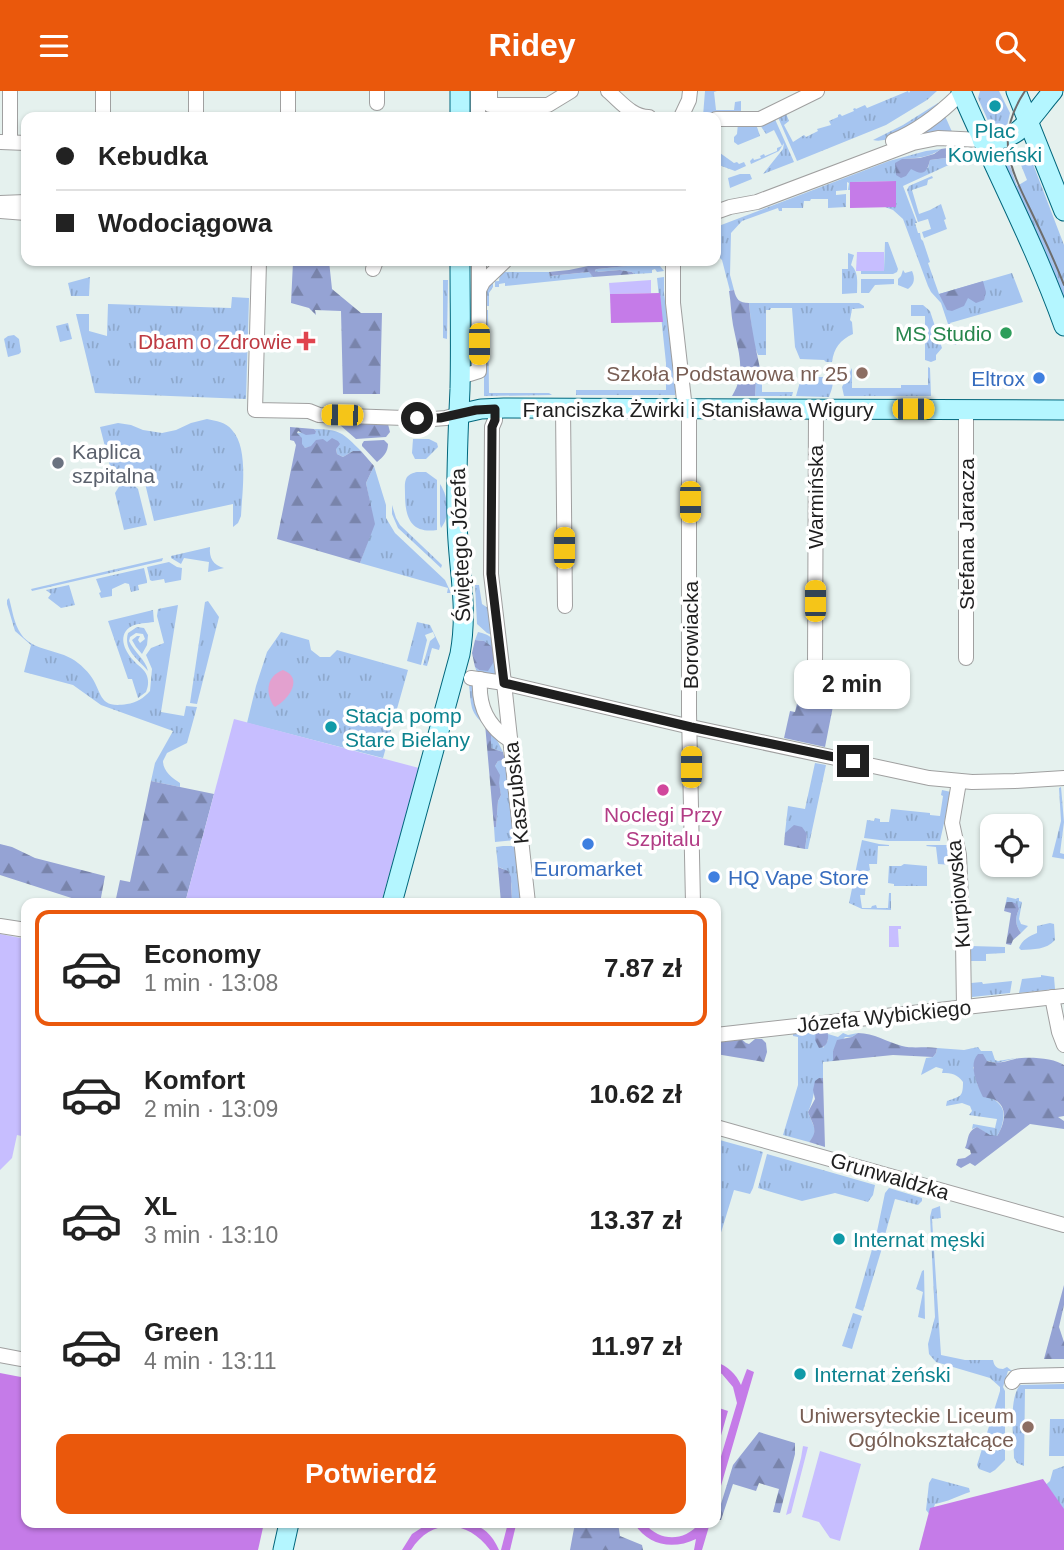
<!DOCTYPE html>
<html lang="pl">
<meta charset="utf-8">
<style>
body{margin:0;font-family:Helvetica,sans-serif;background:#f2f2f2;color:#222;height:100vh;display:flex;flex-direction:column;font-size:26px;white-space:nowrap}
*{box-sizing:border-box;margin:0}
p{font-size:23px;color:#767676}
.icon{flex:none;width:38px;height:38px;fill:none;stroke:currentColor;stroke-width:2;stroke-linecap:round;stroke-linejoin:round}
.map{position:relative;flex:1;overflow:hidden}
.sheet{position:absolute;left:21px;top:807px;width:700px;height:630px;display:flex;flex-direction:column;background:#fff;border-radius:14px;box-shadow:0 2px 5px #0004}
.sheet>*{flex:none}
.hud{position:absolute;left:21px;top:21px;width:700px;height:154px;border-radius:14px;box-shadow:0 2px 5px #0004;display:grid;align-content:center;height:154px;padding:0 35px;background:#fff}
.fabs{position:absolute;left:980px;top:723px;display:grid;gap:14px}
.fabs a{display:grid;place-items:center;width:63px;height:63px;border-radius:14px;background:#fff;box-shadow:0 2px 5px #0004;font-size:35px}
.end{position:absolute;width:32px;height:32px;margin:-16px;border:9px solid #1f1f1f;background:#fff;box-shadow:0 0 0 4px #fff}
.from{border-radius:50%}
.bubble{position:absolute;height:49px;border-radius:14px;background:#fff;box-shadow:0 2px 5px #0004;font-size:23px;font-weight:600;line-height:49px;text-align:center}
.car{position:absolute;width:21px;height:42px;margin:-21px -10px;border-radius:9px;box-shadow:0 0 5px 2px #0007;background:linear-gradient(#f5c518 24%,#345 0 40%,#f5c518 0 76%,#345 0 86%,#f5c518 0)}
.hud b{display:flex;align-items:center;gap:24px;height:66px;font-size:26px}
.hud b+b{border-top:2px solid #e0e0e0}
.hud i{width:18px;height:18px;background:#222}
ul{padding:12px 0 0;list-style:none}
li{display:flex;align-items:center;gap:21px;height:116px;margin:0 14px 10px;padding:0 21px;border:4px solid transparent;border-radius:14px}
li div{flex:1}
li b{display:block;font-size:26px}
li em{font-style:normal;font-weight:600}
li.current{border-color:#ea580c}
li>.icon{width:63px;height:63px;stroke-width:1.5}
.primary-button{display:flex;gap:14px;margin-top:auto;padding:14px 35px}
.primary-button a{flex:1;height:80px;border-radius:14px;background:#ea580c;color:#fff;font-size:28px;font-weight:600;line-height:80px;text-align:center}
header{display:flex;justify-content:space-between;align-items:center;height:91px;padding:0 35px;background:#ea580c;color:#fff;font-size:32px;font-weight:600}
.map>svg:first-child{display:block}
</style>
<header><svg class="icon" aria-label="menu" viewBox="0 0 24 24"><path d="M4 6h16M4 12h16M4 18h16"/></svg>Ridey<svg class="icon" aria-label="search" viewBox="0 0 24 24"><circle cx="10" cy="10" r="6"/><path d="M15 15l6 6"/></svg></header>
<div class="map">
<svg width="1064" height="1459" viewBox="0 0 1064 1459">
<defs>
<pattern id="grass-tufts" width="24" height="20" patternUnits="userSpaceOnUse" patternTransform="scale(1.75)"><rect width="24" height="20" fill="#a6c5f0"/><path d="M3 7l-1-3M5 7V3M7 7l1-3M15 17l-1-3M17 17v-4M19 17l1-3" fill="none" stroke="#8ea9cd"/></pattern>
<pattern id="forest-firs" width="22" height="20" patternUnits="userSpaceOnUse" patternTransform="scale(1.75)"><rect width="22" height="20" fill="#95a3d4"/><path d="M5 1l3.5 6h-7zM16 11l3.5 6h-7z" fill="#7984ab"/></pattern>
</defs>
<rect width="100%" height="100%" fill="#e5f1ee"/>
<g fill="url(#grass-tufts)">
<path d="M705,0H717L714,1L716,19H734L735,11L741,10V22L737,26L703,25Z"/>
<path d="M908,0L909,2L910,0H937L927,9L886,34L797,70L777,24L785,20L789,30L784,34L793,51L804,44L806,46L818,40L817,38L831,34L829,30L838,26V24L840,23L842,25L854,20L853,18L855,17L856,18L865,14L867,17Z"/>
<path d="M980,0H999L1010,22L1006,39L999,40L994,37L989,32L978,7Z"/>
<path d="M938,12L941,17C925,28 892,54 873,49L903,34Z"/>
<path d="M945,25L953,43L917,44Z"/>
<path d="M774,26L794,71L763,83L783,58L784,52L779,60L751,73L750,70L753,67L754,69L761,67L760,65L764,63L765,65L777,60V57L782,55L774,39L766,43L760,34Z"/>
<path d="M738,32L756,33L760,45L738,54L734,51V46L737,43Z"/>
<path d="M716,53L717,58L720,59V62L734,72L737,71L739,73L744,71L746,75L735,80L716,73Z"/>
<path d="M941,58C929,67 916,67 902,68L910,78L928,77L930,69L946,67L952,70L953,72L903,95L917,132H915L918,142H920L921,148L923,150L930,171L928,172L939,203L1012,182L1023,211L950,232L957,253L955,254L941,212L931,201L928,195L903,128L893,119L885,116H896V90L850,91V99H848L849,92L847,91V99L836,100V104L846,103V116L828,117V108H811L810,110H804L803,117H782V120H779L778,117L742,130L731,142L730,184L734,199L730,200L722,169L719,166H716V136L889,70L926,60Z"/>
<path d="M1028,60L1064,154V213L1000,72L1008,69L1017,95L1027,89L1021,74L1019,63Z"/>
<path d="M740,83H750L752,88L730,97L728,87Z"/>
<path d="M932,85L933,87L928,89L927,94L912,99L919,123L930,119L941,113L946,128L944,129L947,138L924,147L922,141L931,138L928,128L918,131L907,99L909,95Z"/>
<path d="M848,162L854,164L851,174C859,181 857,192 857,202L842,203V178H848Z"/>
<path d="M641,170H656L664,180L657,181L655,178L652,179V182L634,183L632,181L620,179L596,181L595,179L597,178L636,174Z"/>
<path d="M500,181H549L550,185L589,181L593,186L505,195V192L499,193V196H495V191H493V196L489,202V215H486V219H488L489,302H549L552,304L484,305V191L499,190Z"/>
<path d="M90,186L89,205H71L68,192Z"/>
<path d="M664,186V202L676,298L675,304H576V299H666V272L657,187Z"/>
<path d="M443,189H448L447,248L443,247Z"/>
<path d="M232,206L249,207L246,308L95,302L76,223H89V240L107,245L108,213L231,217Z"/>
<path d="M749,212H859L864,215V217L852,218L850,229L852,231L853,243C840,249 834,257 832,271H826L824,269L800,268L795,256L792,217H771L770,219H766V264H758L753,251Z"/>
<path d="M911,214H923L930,220L942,257L936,264V269L931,271L925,269V225H911Z"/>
<path d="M68,232L72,248L60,251L56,235Z"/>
<path d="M14,244L19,248L21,261L19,263L8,266L4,248L8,245Z"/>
<path d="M928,276L930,277L931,305H844L842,296L852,277V297H901V294H928Z"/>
<path d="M815,286C834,286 836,288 829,306L796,305L800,291L814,290Z"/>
<path d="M762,287V301H793L792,305H755L756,289Z"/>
<path d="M207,328C216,330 226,331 232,339C249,357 242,402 241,425L238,432L233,436V413L154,430L144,388L135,382L113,387L100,336L118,332L131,334L143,339L162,342L176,339L191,332Z"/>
<path d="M314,338C340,338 343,342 361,360H353L343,366L337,363L336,358L326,352L305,357L302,355V351L296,342L316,340Z"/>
<path d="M413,348H429L437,352L438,356L426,368H415L412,362Z"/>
<path d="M374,375L386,414V427L395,442L445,489L451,502H447L448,497L360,472L374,433L366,392Z"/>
<path d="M417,381H426L437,389V439C410,443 405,425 405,403C405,397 404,391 407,386C411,382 413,382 417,381Z"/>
<path d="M129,393L134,394L138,398L147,434L124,439L115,402L120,394Z"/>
<path d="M440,393C448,405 451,425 441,437L440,433Z"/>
<path d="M392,414L396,427L400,434L442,474L441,477L398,437L392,423Z"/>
<path d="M210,456C209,467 213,474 224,477L208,481L209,471L184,467L181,473L171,467V465Z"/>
<path d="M163,467L162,470L32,500L31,498Z"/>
<path d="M169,471L177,476L182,477L181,489L165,492L164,488L152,490L150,489L147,476Z"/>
<path d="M144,477L147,490V492L138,494L139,499L131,501L129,493L125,492L112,498V505L101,507L99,502L101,501L96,488Z"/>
<path d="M69,494L75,514L61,517L48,507L51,503L46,499Z"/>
<path d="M475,494H479L482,513L491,519L492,544L487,542L477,533Z"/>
<path d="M9,507C12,518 14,533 21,543C33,561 62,558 78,572C82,575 87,580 90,584C103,601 97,618 127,613C136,612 144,607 150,600L152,578L146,564L151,557L164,552L157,525L158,518L178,514L161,621L184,625L186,615L197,616L187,652L167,662L163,670C163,680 172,687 180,692V696L151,690L155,672L173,640L101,614L73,594L24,581L31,554L15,540L7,513V509Z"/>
<path d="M208,510L219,526L197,613L190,612L205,511Z"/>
<path d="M153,519L154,531C147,532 138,532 132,535C117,543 124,559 133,569C137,574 145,578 147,585C149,591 148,596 146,601L138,607L132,588H128L108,530Z"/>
<path d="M417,531L430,534L440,555L439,559L432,557L427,575L423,574L430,550L435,546L433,541L425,544L427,549L421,574L407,570Z"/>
<path d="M137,536L144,537L148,544L147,554L142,563L136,556L132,549L137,545H140L138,549L140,552L145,548L143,543L136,542L130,546L129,550C134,561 146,569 148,580C138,568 123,559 128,542Z"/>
<path d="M281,541L309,549L311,559L320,566H330L337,559L408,579L383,667L247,632L256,595L267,561Z"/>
<path d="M478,541C483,542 490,544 493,549C498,558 498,576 496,585L477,581L475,576L479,579L484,550L475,549Z"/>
<path d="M467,590H471L494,637L496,647L503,661L491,657C493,633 477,633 472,617C470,610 470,601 469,594L464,592Z"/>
<path d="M505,669L506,678L508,679L516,749L495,751L494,736L496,735L498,710L501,704L495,675L498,670Z"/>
<path d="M815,672L826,674L808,758H805L807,743L785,742L788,715L805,718Z"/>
<path d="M1061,696L1064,731L1060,762L1064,763V768L1052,766L1061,730L1059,697Z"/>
<path d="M942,699L951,701L940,750H888L864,747L867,729L874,730L875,727L880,728V731H889L891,718L930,722V724L940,725L943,705L941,704Z"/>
<path d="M862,749L879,753L889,754V755H878L877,773H869L870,779L866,781L865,804H860L862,817H871L872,815L876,814L877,817H888L889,802H891V819L862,818L849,812Z"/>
<path d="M927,754H949L952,774L938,773L936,756L926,755Z"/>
<path d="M503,755H514L516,757L524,812H512C511,798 515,780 498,776L496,756Z"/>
<path d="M904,773L927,775V795H894V793L888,792L889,775H901Z"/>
<path d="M1007,806L1016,808L1017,807H1019V810L1022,811L1019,828L1021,833L1028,835L1021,842C1015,834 1015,827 1019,818L1006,811Z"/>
<path d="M1050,832L1054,833L1055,849C1046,859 1034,858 1021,859L1019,857C1022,849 1029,845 1037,842V835Z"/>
<path d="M969,854L971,855L1005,856V862L986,863V870H970Z"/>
<path d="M1041,884L1054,886L1055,898L1019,902L1022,888L1041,886Z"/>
<path d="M1012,890L1010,902L972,906L971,892L982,891L983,893Z"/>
<path d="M821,937L823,957L828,949V943L838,946L843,942L848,944L858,942L852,946H845L833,960V970L823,971V987H819C813,999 814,1009 808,1021L815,1038L814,1045L809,1051L783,1044L798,994V946L793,945V943L809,942Z"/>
<path d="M978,956L981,960H992L995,969L998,970L1016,967L997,972L987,970L973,976C976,983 976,993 980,998C990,1008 1007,1011 1003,1029C1002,1035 1001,1039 997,1045H990L977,1036L972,1038L973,1033L995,1037L997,1028L969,1024L972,1020L970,1015L962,1012L946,1015L947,1010C960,1005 963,1007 963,991C957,983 952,982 942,982L943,978L936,976L921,984L926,967L933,966L936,962L937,957L964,959Z"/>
<path d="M716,1048L763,1061L753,1097L750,1103L734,1099L716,1158Z"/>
<path d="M767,1063L875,1094L873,1104L868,1111L835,1102L802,1110L758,1097Z"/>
<path d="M889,1097L922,1107V1110L918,1114L895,1108L883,1151L875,1150L885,1102Z"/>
<path d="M940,1115L941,1127L932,1128L941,1264L965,1269H993C994,1275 997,1278 1003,1278L1007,1276L1012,1280H1008L1003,1296L1005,1300V1369L995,1379L990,1382L979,1378L977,1374L1000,1300V1296L990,1287L936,1271L929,1263L928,1253L935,1226L930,1126L932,1118Z"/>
<path d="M873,1155L882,1157L863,1220L855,1217Z"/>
<path d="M924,1179L925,1228L918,1226L923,1201L916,1198L922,1180Z"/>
<path d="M853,1222L862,1225L852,1258L842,1255Z"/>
<path d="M1064,1293V1298H1025L1024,1375L1017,1372L1014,1367C1014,1348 1008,1309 1020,1294Z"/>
<path d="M1050,1328H1064V1365H1049Z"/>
<path d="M1064,1375V1446L1041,1398L1050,1390L1053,1379Z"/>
<path d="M932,1387L969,1397L970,1401C958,1405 947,1411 935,1413L931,1425L926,1419L929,1392Z"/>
</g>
<g fill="url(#forest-firs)">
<path d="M954,56L960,57L964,61L959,60L946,67L930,69C927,82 923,85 911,78L906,85L901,87L896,84L895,72L902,68L920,67L934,63L941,58Z"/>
<path d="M273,170H329L332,198L361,222H382L380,303H343L341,220L315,219L316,224L309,217L291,212L293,171Z"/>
<path d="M612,170H641L637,174L597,178L595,179L596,181L620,179L632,181L634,183L593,186L589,181L550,185L549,181L569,179Z"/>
<path d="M983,190L986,201L984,209L976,212L968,207L964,215L952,220L947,219L939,203Z"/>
<path d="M734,199C736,208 739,212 749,212C751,238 757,262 762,287L756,289L755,305H732C747,281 738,260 733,234C731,223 731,212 729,200Z"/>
<path d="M329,329L388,333L390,341L386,346L356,348L340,334L328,333Z"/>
<path d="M290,336L314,338L316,340L315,343L306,344L298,340L297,342L302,347V353L305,357L311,355L316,349L323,348L327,351L332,347L338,350L340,353L336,358L337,363L343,366L353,360H361L374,375L366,392L375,433L360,472L277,448L296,354L294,350L290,349Z"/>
<path d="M384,349L388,353C388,361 383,366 377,371L362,355V353L364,350Z"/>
<path d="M475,549L484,550L495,558V569L488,580L479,579L475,576L472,562Z"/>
<path d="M875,577L870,600L865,602L859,615L852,618L845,616L842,612L843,599L839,597L836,600L825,656L784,647L790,620L795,621L805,579L816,582Z"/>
<path d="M485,633L491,636V657L503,661L505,669L498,670L495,675L500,684L499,692L501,704L498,710L496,736H494Z"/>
<path d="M151,690L214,703L185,812H115L120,789L130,791Z"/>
<path d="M794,734L802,736L807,743L805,758L784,754L785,742Z"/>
<path d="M0,753L12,756L35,767L105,785L100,812H87L0,784Z"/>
<path d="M498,776L508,780L511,786L512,812H501Z"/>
<path d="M1006,811H1012L1017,813L1019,818C1015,827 1015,834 1021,842L1013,849L1011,854L1006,853L1011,822L1004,820Z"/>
<path d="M821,937L827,940C830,947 827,957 819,957L815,949L816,940Z"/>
<path d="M858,942C874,942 887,951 902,955C914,958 925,955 937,957L936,962L933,966L893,964L833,970V960L837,949L852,946Z"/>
<path d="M740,947L746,952L749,953L755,948H762L766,952L767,961L764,971L716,963V950Z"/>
<path d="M978,963H983L987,970C998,973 1004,971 1015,968C1026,965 1055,967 1064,974V1025L1058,1026L1064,1030V1038L1030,1033L975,1075L970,1072L961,1077L956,1074L958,1068L965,1067L971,1063L970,1059L965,1057C969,1049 966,1041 977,1036L990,1044L997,1045C1004,1035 1009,1016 995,1009C991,1007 987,1007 983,1006C977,994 968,973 978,963Z"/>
<path d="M819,987H823L825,1056L809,1051C819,1040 813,1034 808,1021L815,1008L813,999L815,990Z"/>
<path d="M1064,1194V1214L1059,1236L1064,1251V1268H1044Z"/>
<path d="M759,1341L795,1352V1363L780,1422L773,1421L779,1398L759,1392L756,1400L733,1393L721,1429H716L733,1374Z"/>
<path d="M575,1432H618L620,1445L642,1454L643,1459H570Z"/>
</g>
<g fill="#c7beff">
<path d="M857,161H884V180H856Z"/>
<path d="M651,189V202L610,203L609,192Z"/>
<path d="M234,628L419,677L381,812H185Z"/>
<path d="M889,835H901V838H898L899,856H889Z"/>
<path d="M0,843L26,848V1046L17,1044L12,1067L0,1079Z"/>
<path d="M803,1355L808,1356L791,1422L786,1424L801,1367Z"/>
<path d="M820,1360L861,1373L840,1450L830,1447L819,1431L802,1426Z"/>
</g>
<g fill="#a6c5f0">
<path d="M885,151H888L898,178L897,181L893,183H861V180H884Z"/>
<path d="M903,179L905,182L912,180C915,187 915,193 908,198L898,194V188L901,185Z"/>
<path d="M861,188H894V193L875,194L869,202H861Z"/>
</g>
<g fill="#c57be8">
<path d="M896,90V116L850,117V91Z"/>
<path d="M660,202L663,231L611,232L610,203Z"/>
<path d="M716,1271C728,1275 736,1283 741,1294L747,1278L754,1281L716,1412V1382L737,1312L733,1296L722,1283L716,1280Z"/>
<path d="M0,1282L26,1287V1432H264L258,1459H0Z"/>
<path d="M716,1316L728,1320L716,1362Z"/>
<path d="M1043,1388L1064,1418V1459H919L930,1417Z"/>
<path d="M429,1432C460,1432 484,1425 499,1459H490C468,1429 432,1426 411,1459H402L412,1443Z"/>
<path d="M508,1432L516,1434L510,1459H501Z"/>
<path d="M634,1432H644C660,1451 684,1451 700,1432H710L702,1459H694L696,1448C673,1459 648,1455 634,1432Z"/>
</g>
<path fill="#e3a1cf" d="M283,579C304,587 289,608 275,616L273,614C265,600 267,585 283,579Z"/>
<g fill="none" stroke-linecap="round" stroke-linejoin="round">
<defs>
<g id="street">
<path d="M196,0V26"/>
<path d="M478,0V26"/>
<path d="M490,0V14H548L571,0"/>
<path d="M608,0C621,11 632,26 649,26"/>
<path d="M377,12V0"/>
<path d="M103,26V0"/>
<path d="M288,26V0"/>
<path d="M681,26L689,9L690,0"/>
<path d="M716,28H760L817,0"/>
<path d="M893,50C920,39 941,22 962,1"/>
<path d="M1,51L26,52"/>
<path d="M10,51V0"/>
<path d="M0,112L26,111"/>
<path d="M0,120L26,122"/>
<path d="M716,121L730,116L757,111L913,52L938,47L982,49"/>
<path d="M259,170L255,319L309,320L319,324L433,328L446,327L459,323"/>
<path d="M673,170V212L685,318"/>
<path d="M373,178L376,170"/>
<path d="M479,199L483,191L505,170"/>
<path d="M460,286L479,280V170"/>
<path d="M563,317L565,515"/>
<path d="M689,318V622L693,812"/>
<path d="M966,318V567"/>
<path d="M815,577L816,318"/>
<path d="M471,587L504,592L491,483L492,336L495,329V318"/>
<path d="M480,588C478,615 487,635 511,650"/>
<path d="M959,691L952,732L959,764L963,851L964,916"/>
<path d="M528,812L504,592L691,636L929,687L972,691L1015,690L1064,687"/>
<path d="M0,835L26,839"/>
<path d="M1052,906L1059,941L1064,954"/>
<path d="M716,944L1064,905"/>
<path d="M716,1036L1064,1134"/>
<path d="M0,1264L26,1269"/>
<path d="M1012,1291L1016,1286L1021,1285L1064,1284"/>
</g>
<g id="secondary">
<path d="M460,0V26"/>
<path d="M961,0C995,79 1035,154 1064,235"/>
<path d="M1016,0L1064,120"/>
<path d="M982,49C1021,52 1030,26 1053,0"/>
<path d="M459,323L481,318L504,317L1064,319"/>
<path d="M392,812L460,563C469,513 457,474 457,425C456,383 458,340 460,298C461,255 460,212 460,170"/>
<path d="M283,1459L289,1432"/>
</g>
</defs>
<use href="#street" stroke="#a0a0a0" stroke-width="16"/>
<use href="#secondary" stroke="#00667c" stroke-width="21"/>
<use href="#street" stroke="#fff" stroke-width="14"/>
<use href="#secondary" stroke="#b4f6ff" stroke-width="19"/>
<path stroke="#6d6d6d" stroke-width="2" d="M1025,0C995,45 1009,75 1030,118C1042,143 1054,168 1064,194"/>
</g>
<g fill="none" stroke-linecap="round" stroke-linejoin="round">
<path stroke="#1f1f1f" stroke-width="9" d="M417,327H440L476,319L495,318V329L492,336L491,483L504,592L691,636L853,670"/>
</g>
<g fill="#0f9aa8" stroke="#fff" stroke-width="2.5">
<circle cx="995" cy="15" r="7"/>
<circle cx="331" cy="636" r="7"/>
<circle cx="839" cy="1148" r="7"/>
<circle cx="800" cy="1283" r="7"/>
</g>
<circle fill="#2e9e5b" stroke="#fff" stroke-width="2.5" cx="1006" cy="242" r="7"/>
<path fill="#e0444e" stroke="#fff" stroke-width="2.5" d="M302.5 239.5h7v7h7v7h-7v7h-7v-7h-7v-7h7z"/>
<g fill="#8d6e63" stroke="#fff" stroke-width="2.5">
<circle cx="862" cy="282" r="7"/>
<circle cx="1028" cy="1336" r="7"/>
</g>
<g fill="#3f7fe0" stroke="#fff" stroke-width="2.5">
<circle cx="1039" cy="287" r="7"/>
<circle cx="588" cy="753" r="7"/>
<circle cx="714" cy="786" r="7"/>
</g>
<circle fill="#6b7280" stroke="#fff" stroke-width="2.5" cx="58" cy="372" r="7"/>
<circle fill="#d1479c" stroke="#fff" stroke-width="2.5" cx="663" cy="699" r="7"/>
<g text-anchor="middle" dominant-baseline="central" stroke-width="7" stroke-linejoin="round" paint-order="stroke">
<g font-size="21" fill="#0d838f" stroke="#fff" text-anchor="start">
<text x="995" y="39" text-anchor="middle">Plac<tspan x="995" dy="24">Kowieński</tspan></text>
<text x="345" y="624">Stacja pomp<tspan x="345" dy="24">Stare Bielany</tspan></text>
<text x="853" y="1148">Internat męski</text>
<text x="814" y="1283">Internat żeński</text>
</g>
<g font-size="21" fill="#27864d" stroke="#fff" text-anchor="end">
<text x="992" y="242">MS Studio</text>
</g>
<g font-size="21" fill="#be3a42" stroke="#fff" text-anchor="end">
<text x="292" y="250">Dbam o Zdrowie</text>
</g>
<g font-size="21" fill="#785e54" stroke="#fff" text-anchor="end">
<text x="848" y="282">Szkoła Podstawowa nr 25</text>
<text x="1014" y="1324">Uniwersyteckie Liceum<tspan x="1014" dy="24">Ogólnokształcące</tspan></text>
</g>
<g font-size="21" fill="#366cbe" stroke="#fff" text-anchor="end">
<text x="1025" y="287">Eltrox</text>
<text x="588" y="777" text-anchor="middle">Euromarket</text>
<text x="728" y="786" text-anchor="start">HQ Vape Store</text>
</g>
<g font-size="21" fill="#1f1f1f" stroke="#fff">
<text x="698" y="318">Franciszka Żwirki i Stanisława Wigury</text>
<text transform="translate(815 406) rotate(-90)">Warmińska</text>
<text transform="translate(966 443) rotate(-90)">Stefana Jaracza</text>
<text transform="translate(460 454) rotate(-92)">Świętego Józefa</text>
<text transform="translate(690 544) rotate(-90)">Borowiacka</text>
<text transform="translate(516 702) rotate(-96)">Kaszubska</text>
<text transform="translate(958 803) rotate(-95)">Kurpiowska</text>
<text transform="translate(884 925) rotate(-6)">Józefa Wybickiego</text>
<text transform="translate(890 1085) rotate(16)">Grunwaldzka</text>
</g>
<g font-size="21" fill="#5b616d" stroke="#fff" text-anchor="start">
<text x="72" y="360">Kaplica<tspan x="72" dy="24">szpitalna</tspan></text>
</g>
<g font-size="21" fill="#b23c85" stroke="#fff">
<text x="663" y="723">Noclegi Przy<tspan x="663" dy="24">Szpitalu</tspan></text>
</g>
</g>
</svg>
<div class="fabs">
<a><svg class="icon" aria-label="locate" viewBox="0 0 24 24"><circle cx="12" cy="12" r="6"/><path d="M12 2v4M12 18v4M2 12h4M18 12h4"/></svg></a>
</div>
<i class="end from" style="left:417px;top:327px"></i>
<i class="end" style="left:853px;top:670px"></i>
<div class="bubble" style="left:794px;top:569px;width:116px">2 min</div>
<i class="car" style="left:479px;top:253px;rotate:180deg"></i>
<i class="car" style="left:913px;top:318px;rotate:90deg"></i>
<i class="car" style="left:342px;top:324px;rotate:271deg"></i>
<i class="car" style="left:690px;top:411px;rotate:180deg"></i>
<i class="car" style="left:564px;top:457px;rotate:0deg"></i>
<i class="car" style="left:815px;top:510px;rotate:0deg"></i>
<i class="car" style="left:691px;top:676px;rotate:0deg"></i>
<div class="hud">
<b><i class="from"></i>Kebudka</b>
<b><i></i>Wodociągowa</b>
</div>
<section class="sheet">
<ul>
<li class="current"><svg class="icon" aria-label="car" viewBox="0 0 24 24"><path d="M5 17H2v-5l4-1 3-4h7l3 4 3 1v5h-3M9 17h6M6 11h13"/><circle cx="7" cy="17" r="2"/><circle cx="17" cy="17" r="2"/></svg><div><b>Economy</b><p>1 min · 13:08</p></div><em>7.87 zł</em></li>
<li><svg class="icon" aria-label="car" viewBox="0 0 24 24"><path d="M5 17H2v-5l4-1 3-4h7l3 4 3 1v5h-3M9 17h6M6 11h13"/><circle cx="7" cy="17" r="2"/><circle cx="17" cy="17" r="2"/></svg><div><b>Komfort</b><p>2 min · 13:09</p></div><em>10.62 zł</em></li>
<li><svg class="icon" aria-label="car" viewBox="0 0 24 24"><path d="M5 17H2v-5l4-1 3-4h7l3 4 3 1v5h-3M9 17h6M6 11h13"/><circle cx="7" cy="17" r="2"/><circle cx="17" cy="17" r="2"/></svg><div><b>XL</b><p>3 min · 13:10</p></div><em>13.37 zł</em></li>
<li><svg class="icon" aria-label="car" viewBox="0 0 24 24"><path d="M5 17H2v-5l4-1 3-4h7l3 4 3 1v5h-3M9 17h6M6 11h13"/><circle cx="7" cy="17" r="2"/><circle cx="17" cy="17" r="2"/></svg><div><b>Green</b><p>4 min · 13:11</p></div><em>11.97 zł</em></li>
</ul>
<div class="primary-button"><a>Potwierdź</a></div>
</section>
</div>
